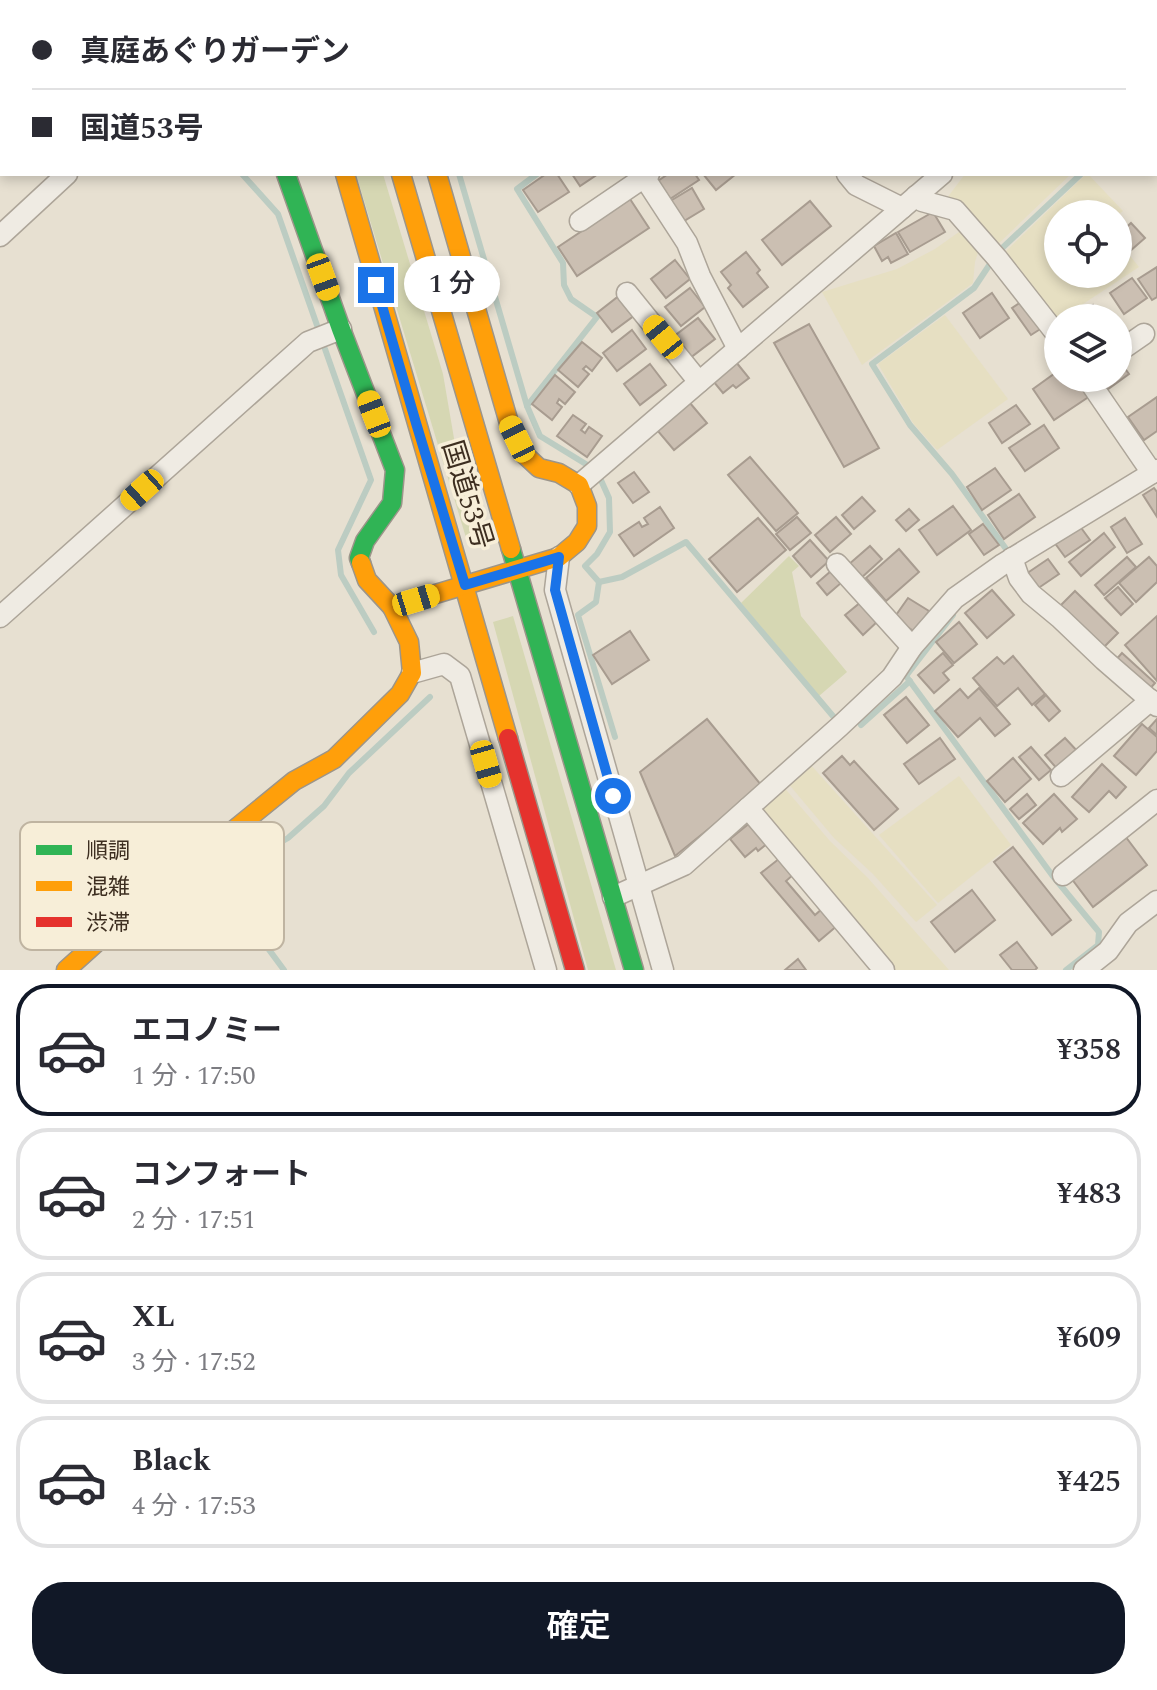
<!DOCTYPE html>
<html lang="ja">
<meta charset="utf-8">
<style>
body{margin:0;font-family:Spectral,"Noto Sans JP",serif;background:#f2f2f3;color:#2b2b33;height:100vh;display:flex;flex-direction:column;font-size:30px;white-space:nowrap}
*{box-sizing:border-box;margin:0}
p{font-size:26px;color:#7c7c81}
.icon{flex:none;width:44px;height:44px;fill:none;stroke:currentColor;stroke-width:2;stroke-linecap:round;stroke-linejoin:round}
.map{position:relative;height:970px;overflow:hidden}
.details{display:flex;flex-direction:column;background:#fff;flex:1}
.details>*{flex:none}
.top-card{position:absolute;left:0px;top:0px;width:1158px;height:176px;box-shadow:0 4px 12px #0003;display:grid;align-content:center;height:176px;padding:0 32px;background:#fff}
.fabs{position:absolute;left:1044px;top:200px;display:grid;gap:16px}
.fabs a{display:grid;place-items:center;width:88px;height:88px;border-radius:50%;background:#fff;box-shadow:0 4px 12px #0003;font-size:40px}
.end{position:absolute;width:36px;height:36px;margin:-18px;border:10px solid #1a73e8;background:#fff;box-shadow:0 0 0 4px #fff}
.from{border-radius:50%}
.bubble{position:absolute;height:56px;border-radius:28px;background:#fff;box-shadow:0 4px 12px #0003;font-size:26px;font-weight:600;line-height:56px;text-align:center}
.car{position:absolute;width:24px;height:48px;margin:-24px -12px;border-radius:10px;box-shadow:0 0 6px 2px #0007;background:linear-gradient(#f5c518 24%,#345 0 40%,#f5c518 0 76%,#345 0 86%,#f5c518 0)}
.top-card b{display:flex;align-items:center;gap:28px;height:76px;font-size:30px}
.top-card b+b{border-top:2px solid #e1e1e2}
.top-card i{width:20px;height:20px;background:#2b2b33}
ul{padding:14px 0 0;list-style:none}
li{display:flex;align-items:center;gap:24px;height:132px;margin:0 16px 12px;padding:0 16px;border:4px solid #e1e1e2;border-radius:32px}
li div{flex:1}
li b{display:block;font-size:30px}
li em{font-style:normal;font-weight:600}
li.on{border-color:#111827}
li>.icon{width:72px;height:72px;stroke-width:1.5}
.button{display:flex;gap:16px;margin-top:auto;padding:16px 32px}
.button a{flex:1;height:92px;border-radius:32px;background:#111827;color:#fff;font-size:32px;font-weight:600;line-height:92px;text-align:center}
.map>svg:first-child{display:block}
</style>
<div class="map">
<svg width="1157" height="970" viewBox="0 0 1157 970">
<rect width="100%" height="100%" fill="#e7e0d1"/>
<g fill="#e6dfc2">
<path d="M965,174H1071L994,248L947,198Z"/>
<path d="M1086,174H1088L1123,211L1118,215L1058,214V274H1118V241L1139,267L1062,318H1058V320L1002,255Z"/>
<path d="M966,227L980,246L975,262L973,283L862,365L822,292L897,269L935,249Z"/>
<path d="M945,315L1008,399L937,450L913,423L878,364Z"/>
<path d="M809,763L937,905L916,922L873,874L834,838L787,782Z"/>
<path d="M959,776L1011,845L938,903L879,835Z"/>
<path d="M782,785L830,841L868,878L949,970H893L756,807Z"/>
</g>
<g fill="#d6d7b3">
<path d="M356,174H383L443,374L456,450L479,527L477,538L467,541Z"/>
<path d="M789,556L799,566L792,572L801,616L847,672L819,696L741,603Z"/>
<path d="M513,616L616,970H588L493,622Z"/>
</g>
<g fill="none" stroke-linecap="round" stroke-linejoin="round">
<g stroke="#bcccc2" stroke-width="6">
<path d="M115,0L116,2"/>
<path d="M416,0V2"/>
<path d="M605,0L607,2"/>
<path d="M1019,0L1021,2"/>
<path d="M721,2L723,0"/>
<path d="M242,174L278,214L319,331"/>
<path d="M459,174L527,406"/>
<path d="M537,174L517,189L563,263L564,285L571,299L597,317L527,406L540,436L589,466L600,478L609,498L610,532L597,554L585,566L599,582L596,602L578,615L615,737"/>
<path d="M998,252L1081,174"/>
<path d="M994,258L974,288L872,364L910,425L952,474L1009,553"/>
<path d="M325,349L371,480L338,550L341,575L374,632"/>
<path d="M599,582L622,577L686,542L838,722"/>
<path d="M953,615L906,676L1052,875L1099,932L1098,945L1066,970"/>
<path d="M861,725L910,681"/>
<path d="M284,970L239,909L234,899L262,853L288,838L324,806L349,773L430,697"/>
</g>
</g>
<g fill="#cbbfb2" stroke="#a89c90" stroke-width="2">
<path d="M546,174H557L569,192L538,212L523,190Z"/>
<path d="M572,174H598L580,186Z"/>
<path d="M668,174H695L699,180L670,199L658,181Z"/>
<path d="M703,174H736L716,190Z"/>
<path d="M692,188L704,209L679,224L667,203Z"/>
<path d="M630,199L649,228L577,276L558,247Z"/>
<path d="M810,201L831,226L782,265L762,240Z"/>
<path d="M933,212L945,232L910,252L898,232Z"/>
<path d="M1131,223L1145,238L1130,251L1118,238V235Z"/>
<path d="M896,233L908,254L891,263L888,257L882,261L874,246Z"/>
<path d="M746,252L760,270L757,273L768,287L743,307L728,288L731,285L721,272Z"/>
<path d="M675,260L690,279L666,298L651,279Z"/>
<path d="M1157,267V297L1152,300L1138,279Z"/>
<path d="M1132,278L1147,298L1124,314L1110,293Z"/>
<path d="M690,288L705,307L681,326L665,307Z"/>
<path d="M992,293L1009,318L980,338L963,313Z"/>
<path d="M620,295L635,315L612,332L597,313Z"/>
<path d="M1027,298L1045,326L1031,335L1012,308Z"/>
<path d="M1093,305L1102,318H1074Z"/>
<path d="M698,318L715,339L690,358L673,337Z"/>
<path d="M809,324L879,448L844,467L774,343Z"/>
<path d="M632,330L646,349L617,371L603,353Z"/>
<path d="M582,342L602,358L592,371L586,366L583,369L589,374L578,387L558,370Z"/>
<path d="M1118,359L1129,374L1104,392L1095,378H1118Z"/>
<path d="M736,362L749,378L736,388L733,385L723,393L713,381Z"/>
<path d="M650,364L666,385L640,405L624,384Z"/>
<path d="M1058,371V378H1078L1090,396L1054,420L1033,389Z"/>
<path d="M555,375L575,392L565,404L559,399L557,403L562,407L552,420L532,404Z"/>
<path d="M1157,397V431L1144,440L1128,417Z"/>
<path d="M690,403L707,423L674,450L657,430Z"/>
<path d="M1016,405L1030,424L1002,443L989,423Z"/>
<path d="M573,415L586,424L581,430L585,433L589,427L602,436L587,457L557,436Z"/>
<path d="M1044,425L1059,448L1025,471L1009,448Z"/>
<path d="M750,457L798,513L776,531L728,475Z"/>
<path d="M995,468L1011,490L982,510L967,487Z"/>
<path d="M634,472L649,492L633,503L618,483Z"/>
<path d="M1154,488L1157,492V517L1143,495Z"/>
<path d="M1019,494L1035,517L1004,539L988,515Z"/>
<path d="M862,497L875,511L854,529L842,515Z"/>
<path d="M953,506L971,530L937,555L919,530Z"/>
<path d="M660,507L674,528L634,556L619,535L639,522L642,527L648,524L644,518Z"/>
<path d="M909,509L919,520L906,531L896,520Z"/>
<path d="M797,517L811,533L790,550L776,534Z"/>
<path d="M836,517L851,534L830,552L815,535Z"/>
<path d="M758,518L786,550L737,592L709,559Z"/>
<path d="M1125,518L1142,544L1127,553L1111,527Z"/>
<path d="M983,524L999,545L984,555L969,534Z"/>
<path d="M1079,525L1090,540L1065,557L1054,542Z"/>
<path d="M1104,533L1115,547L1081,576L1069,562Z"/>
<path d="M810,540L829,561L811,577L793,556Z"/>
<path d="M870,546L882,559L860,579L848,565Z"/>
<path d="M899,549L919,572L886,601L866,578Z"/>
<path d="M1127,557L1136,567L1104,595L1095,585Z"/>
<path d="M1149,557L1157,566V582L1136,602L1119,583Z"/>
<path d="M1048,559L1059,574L1037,589L1026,574Z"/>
<path d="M831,571L841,583L827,595L817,583Z"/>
<path d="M1118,587L1133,604L1121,615L1105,598Z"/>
<path d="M992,590L1014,615L987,638L965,613Z"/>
<path d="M1075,591L1118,633L1101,650L1058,608Z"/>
<path d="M908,598L929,611L915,632L894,618Z"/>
<path d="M861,602L878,621L863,635L845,615Z"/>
<path d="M1157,616V681L1125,645Z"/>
<path d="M959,622L977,644L954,663L936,642Z"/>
<path d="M630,631L649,660L612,684L593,655Z"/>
<path d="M943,653L953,665L943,673L949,680L934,693L918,675Z"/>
<path d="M1122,653L1155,683L1147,692L1114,662Z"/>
<path d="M1013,656L1045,694L1032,705L1018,688L997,706L973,678L997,657L1004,664Z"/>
<path d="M979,688L1010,724L995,736L980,718L958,737L935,711L960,689L968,698Z"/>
<path d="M1046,695L1060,711L1049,721L1035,705Z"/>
<path d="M906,697L929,725L907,743L884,715Z"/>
<path d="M707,719L762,786L675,856L640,772Z"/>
<path d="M1157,719V735L1149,728Z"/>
<path d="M1142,724L1157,737V751L1136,775L1114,756Z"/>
<path d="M940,738L955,759L919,784L904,764Z"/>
<path d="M1065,738L1079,753L1059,771L1045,755Z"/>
<path d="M1031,747L1051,770L1039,780L1019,757Z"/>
<path d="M842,756L850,765L854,761L898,809L874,830L823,773Z"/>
<path d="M1013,758L1031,779L1005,802L987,781Z"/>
<path d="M1102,764L1126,787L1116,798L1109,791L1089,812L1072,797Z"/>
<path d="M1027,794L1036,805L1019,819L1010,809Z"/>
<path d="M1054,794L1077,819L1062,832L1060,828L1043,844L1023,823Z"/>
<path d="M751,822L768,843L758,851L756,848L745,857L730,839Z"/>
<path d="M1122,832L1147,865L1093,907L1068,874Z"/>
<path d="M1013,847L1071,920L1052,935L994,862Z"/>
<path d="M780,858L794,874L786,881L815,915L823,908L838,925L819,941L761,873Z"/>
<path d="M972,890L995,920L955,952L931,922Z"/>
<path d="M1017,942L1037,968L1035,970H1012L1000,955Z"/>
<path d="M798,959L806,970H785Z"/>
</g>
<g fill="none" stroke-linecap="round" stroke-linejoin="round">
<defs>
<g id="street">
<path d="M700,0L702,2"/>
<path d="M1143,2L1145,0"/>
<path d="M847,174L856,185L902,208"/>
<path d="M644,177L687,243L700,276L738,349"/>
<path d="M916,196L922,201L955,210L997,258L1058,336"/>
<path d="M580,221L649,174"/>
<path d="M0,236L67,174"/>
<path d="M627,293L699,382"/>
<path d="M1118,352L1144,334"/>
<path d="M1087,378L1152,473"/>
<path d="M579,485L942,174"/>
<path d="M559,557L555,590L663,970"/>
<path d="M1012,558L1019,578L1031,594L1060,618L1104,660L1157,706"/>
<path d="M837,564L912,647"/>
<path d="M0,617L308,342L341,329"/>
<path d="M412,673L444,664L460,676L546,970"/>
<path d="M1061,776L1151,700"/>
<path d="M748,808L884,970"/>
<path d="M1063,875L1157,800"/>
<path d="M613,897L684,865L840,726L892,677L912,647L955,598L1003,564L1157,470"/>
<path d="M1084,970L1108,951L1128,923L1157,901"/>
</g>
<g id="fast">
<path d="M255,0L256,2"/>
<path d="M351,0V2"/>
<path d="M396,0L397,2"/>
<path d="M286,174L341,329L395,470L392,503L365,541L359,558L361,563"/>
<path d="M511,549L634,970"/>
</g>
<g id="slow">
<path d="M223,0L224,2"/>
<path d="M296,0V2"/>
<path d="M345,174L508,738"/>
<path d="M401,174L511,549"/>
<path d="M361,563L367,580L392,607L559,557L577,542L587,526V506L579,485L559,473L539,468L525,455L509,423L437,174"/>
<path d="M66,970L106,934L294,781L334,759L400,694L412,673L409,642L392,607"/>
</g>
<path id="jam" d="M508,738L575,970"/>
</defs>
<use href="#street" stroke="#ada599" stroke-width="23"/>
<use href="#fast" stroke="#9c958a" stroke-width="21"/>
<use href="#slow" stroke="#9c958a" stroke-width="21"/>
<use href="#jam" stroke="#9c958a" stroke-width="21"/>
<use href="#street" stroke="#efebe3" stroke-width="20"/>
<use href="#fast" stroke="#30b455" stroke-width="18"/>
<use href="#slow" stroke="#ff9f0a" stroke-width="18"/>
<use href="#jam" stroke="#e5322d" stroke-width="18"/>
</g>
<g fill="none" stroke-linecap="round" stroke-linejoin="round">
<path stroke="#1a73e8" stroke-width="10" d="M376,285L416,423L465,585L559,557L555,590L613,796"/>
</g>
<g text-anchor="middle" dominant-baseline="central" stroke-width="7" stroke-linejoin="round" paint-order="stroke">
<g font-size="28" fill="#3d2e20" stroke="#f7eed8">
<text transform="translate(467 495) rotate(73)">国道53号</text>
</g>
</g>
<rect x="20" y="822" width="264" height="128" rx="12" fill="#f7eed8" stroke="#bfb4a1" stroke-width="2"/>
<rect x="36" y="845" width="36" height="10" fill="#30b455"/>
<rect x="36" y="881" width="36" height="10" fill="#ff9f0a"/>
<rect x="36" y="917" width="36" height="10" fill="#e5322d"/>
<g font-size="22" fill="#3d2e20">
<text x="86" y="858">順調</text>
<text x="86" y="894">混雑</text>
<text x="86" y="930">渋滞</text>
</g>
</svg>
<div class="fabs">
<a><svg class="icon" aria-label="locate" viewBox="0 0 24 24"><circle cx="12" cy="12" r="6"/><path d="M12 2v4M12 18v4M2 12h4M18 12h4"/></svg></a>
<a><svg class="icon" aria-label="layers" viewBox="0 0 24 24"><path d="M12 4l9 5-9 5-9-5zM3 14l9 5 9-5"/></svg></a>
</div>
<i class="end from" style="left:613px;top:796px"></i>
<i class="end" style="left:376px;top:285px"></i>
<div class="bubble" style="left:404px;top:256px;width:96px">1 分</div>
<i class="car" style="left:323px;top:277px;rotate:160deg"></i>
<i class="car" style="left:663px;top:337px;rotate:321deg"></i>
<i class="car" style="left:374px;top:414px;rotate:339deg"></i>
<i class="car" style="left:517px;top:439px;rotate:334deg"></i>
<i class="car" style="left:142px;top:490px;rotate:228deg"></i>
<i class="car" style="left:416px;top:600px;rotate:73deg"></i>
<i class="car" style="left:486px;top:764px;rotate:164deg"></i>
<div class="top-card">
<b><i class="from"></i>真庭あぐりガーデン</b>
<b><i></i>国道53号</b>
</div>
</div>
<section class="details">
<ul>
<li class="on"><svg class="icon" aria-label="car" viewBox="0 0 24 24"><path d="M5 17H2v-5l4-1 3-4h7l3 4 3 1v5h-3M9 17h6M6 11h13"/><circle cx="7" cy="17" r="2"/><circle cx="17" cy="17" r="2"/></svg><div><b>エコノミー</b><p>1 分 · 17:50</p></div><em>¥358</em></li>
<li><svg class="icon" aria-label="car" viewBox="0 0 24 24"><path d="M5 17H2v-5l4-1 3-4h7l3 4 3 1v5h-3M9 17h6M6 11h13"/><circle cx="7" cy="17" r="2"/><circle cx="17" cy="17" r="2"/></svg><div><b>コンフォート</b><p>2 分 · 17:51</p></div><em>¥483</em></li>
<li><svg class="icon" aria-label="car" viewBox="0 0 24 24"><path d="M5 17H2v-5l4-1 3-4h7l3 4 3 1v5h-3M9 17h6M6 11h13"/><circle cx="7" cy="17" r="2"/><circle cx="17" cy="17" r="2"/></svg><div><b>XL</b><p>3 分 · 17:52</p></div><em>¥609</em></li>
<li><svg class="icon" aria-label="car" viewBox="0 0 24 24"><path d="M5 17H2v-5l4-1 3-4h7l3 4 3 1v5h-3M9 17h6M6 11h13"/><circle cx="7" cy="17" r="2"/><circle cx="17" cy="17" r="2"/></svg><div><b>Black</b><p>4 分 · 17:53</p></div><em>¥425</em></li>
</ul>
<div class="button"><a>確定</a></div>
</section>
